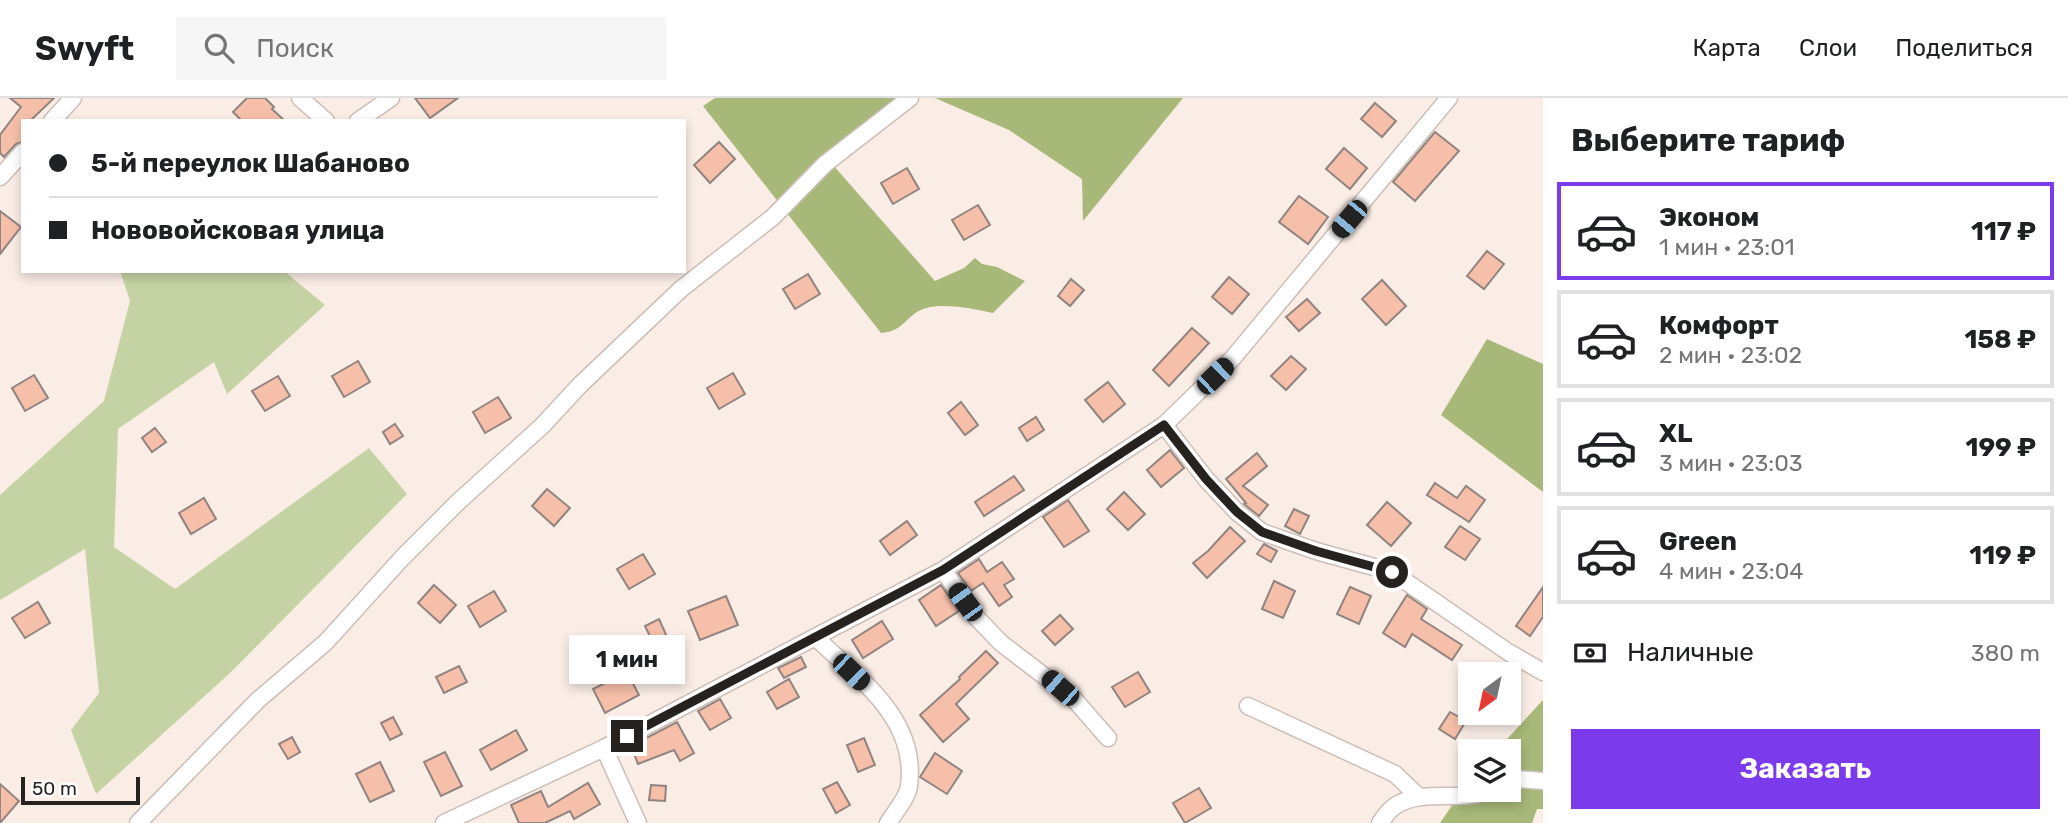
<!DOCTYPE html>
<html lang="ru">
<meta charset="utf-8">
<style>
body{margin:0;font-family:Rubik,sans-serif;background:#f6f6f6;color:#202124;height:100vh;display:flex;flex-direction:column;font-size:26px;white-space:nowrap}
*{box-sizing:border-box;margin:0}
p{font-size:23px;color:#757577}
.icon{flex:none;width:38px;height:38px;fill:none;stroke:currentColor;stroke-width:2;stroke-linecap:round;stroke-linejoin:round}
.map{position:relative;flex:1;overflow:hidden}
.drawer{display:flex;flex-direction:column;background:#fff;width:525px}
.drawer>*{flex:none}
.hud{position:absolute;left:21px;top:21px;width:665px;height:154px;border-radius:0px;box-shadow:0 4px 10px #0003;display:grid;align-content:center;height:154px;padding:0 28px;background:#fff}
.needle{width:46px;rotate:213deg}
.tools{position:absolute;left:1458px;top:564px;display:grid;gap:14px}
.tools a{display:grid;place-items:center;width:63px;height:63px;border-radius:0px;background:#fff;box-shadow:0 4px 10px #0003;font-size:35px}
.scale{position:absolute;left:21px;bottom:18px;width:119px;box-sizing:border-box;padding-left:7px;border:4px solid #26221f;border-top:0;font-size:19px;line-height:24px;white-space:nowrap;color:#26221f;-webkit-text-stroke:5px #fff;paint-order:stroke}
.end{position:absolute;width:32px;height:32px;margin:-16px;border:9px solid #26221f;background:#fff;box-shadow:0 0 0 4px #fff}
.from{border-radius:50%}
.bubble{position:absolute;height:49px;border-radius:0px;background:#fff;box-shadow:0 4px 10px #0003;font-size:23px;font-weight:700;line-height:49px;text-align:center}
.car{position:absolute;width:21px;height:42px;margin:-21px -10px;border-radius:9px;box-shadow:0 0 5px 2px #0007;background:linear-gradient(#222 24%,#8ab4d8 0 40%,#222 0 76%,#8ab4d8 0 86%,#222 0)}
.hud b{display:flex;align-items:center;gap:24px;height:66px;font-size:26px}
.hud b+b{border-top:2px solid #e0e0e0}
.hud i{width:18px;height:18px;background:#202124}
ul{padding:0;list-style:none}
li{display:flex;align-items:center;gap:21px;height:98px;margin:0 14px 10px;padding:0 14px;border:4px solid #e0e0e0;border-radius:0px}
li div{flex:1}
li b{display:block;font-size:26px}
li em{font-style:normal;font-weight:700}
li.on{border-color:#7c3aed}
li>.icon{width:63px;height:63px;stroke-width:1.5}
h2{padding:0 28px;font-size:32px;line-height:84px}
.pay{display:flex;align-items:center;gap:18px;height:77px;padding:0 28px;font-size:26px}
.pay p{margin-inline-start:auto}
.action{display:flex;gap:14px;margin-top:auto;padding:14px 28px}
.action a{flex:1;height:80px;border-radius:0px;background:#7c3aed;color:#fff;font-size:28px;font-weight:700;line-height:80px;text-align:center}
header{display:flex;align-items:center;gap:42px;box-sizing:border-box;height:98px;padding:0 35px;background:#fff;border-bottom:2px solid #e0e0e0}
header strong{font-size:33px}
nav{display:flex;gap:38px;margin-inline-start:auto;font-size:24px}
.search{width:490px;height:63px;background:#f6f6f6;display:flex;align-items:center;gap:18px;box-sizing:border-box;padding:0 24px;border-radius:0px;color:#757577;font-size:26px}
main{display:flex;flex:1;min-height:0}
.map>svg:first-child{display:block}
</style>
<header>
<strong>Swyft</strong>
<div class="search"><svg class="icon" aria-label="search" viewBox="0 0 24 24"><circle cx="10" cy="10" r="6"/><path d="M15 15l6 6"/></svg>Поиск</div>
<nav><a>Карта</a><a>Слои</a><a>Поделиться</a></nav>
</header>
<main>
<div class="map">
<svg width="1543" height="725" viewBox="0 0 1543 725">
<rect width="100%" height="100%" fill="#faede6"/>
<path fill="#c5d2a3" d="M120,173H284L325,207L227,296L214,264L118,331L114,449L175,491L369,350L407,396L229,576L96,696L71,632L99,595L85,451L0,502V397L104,303L130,203Z"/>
<g fill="#a7b878">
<path d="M715,0H898L825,58L935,183L964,170L975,160L982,166L997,169L1025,183L993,215C974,211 935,202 917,214C902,224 902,233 881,235L703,8Z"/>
<path d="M935,0H1183L1083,123L1082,81L1009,32Z"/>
<path d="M1487,241L1543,266V394L1441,317Z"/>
<path d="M1543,602V711H1537L1532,725H1440L1470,681V691H1508V653H1496Z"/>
</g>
<g fill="#f6bfa9" stroke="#918480" stroke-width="2">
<path d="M10,0H54L30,23H23V44L16,46L4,59L0,55V37L21,9Z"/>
<path d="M247,0H265L274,9L272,11L285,23H242L233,14Z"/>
<path d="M415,0H458L430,20Z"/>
<path d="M1375,5L1396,23L1382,39L1361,21Z"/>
<path d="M1435,34L1459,53L1415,103L1393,84Z"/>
<path d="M719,44L735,61L710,85L694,67Z"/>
<path d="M1344,50L1367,70L1350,91L1326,71Z"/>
<path d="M907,70L919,91L893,106L881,85Z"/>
<path d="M1299,98L1328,119L1308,146L1279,124Z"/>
<path d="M978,107L990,127L964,142L952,122Z"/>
<path d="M0,113L21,129L0,156Z"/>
<path d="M1487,153L1504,166L1484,191L1467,178Z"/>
<path d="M808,176L820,196L795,211L783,191Z"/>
<path d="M1229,179L1249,196L1232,216L1212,199Z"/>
<path d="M1071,181L1084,192L1070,208L1058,198Z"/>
<path d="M1382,182L1406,208L1386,227L1362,201Z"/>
<path d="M1307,201L1320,215L1299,233L1286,219Z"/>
<path d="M1192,230L1209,245L1169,288L1153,272Z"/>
<path d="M1291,258L1306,271L1286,292L1271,278Z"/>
<path d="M358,263L370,284L344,299L332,278Z"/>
<path d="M733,275L745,296L719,311L707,290Z"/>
<path d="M34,277L48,300L25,313L12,290Z"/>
<path d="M278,278L290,298L265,313L252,293Z"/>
<path d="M1108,284L1125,306L1103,324L1085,302Z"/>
<path d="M498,299L511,320L485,335L473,314Z"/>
<path d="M961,304L978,327L965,337L948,315Z"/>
<path d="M1036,319L1044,332L1027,343L1019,330Z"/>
<path d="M395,326L403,338L390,346L383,334Z"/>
<path d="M155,330L166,344L152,354L142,340Z"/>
<path d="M1170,352L1184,370L1161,389L1147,372Z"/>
<path d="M1257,355L1267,368L1243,388L1268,407L1259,418L1244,406L1246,405L1226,381Z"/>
<path d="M1014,378L1024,392L984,418L975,404Z"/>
<path d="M1435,385L1457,400L1466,388L1485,402L1469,424L1427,397Z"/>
<path d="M547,391L570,410L554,428L532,408Z"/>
<path d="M1124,394L1145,416L1128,432L1107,411Z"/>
<path d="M204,400L216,421L191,436L179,415Z"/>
<path d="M1068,402L1089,433L1064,449L1043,419Z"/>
<path d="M1387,404L1411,425L1391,448L1367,427Z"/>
<path d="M1294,411L1309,418L1300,436L1285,428Z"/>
<path d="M907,423L917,437L890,457L880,443Z"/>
<path d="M1460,428L1480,441L1465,462L1445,449Z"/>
<path d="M1230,429L1245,443L1207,480L1193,465L1208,453Z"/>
<path d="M1264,446L1277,453L1271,464L1257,456Z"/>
<path d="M643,456L655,476L629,491L617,471Z"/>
<path d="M979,461L987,474L1002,464L1014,481L1004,487L1012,499L999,508L983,485L971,493L958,475Z"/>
<path d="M1274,483L1295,493L1283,520L1262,511Z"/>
<path d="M434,487L456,507L440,525L418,505Z"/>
<path d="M941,487L959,513L936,528L919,502Z"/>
<path d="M1350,489L1371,498L1359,526L1337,516Z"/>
<path d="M1543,489V519L1530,538L1516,528Z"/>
<path d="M494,493L506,513L480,529L468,508Z"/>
<path d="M1407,497L1427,511L1421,521L1462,547L1452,562L1412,536L1405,549L1383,535Z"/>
<path d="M726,498L738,527L700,542L688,513Z"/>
<path d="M38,504L50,525L25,540L12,520Z"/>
<path d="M1060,517L1073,531L1055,547L1042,533Z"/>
<path d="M659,521L668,541L655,549L645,528Z"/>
<path d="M882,523L893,541L863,560L852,542Z"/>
<path d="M986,553L998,565L956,606L969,621L943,644L920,617L960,581L959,579Z"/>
<path d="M801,559L806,569L784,580L778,570Z"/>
<path d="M459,568L467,584L444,595L436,579Z"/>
<path d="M627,574L639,597L605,615L593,591Z"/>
<path d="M1138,574L1150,594L1125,609L1112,589Z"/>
<path d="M789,581L799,599L777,611L767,594Z"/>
<path d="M720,601L731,620L710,632L698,613Z"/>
<path d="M1450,614L1466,623L1455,641L1439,631Z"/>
<path d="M393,619L402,636L390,642L381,625Z"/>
<path d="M677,624L694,655L680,663L674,652L638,666L631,648Z"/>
<path d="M516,632L527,652L491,672L480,652Z"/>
<path d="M292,639L300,654L288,661L279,646Z"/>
<path d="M864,640L875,667L858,674L847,647Z"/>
<path d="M445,654L462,688L441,698L424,664Z"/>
<path d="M935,655L962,673L947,696L920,679Z"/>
<path d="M380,664L394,693L370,704L356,676Z"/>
<path d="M837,684L850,707L836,715L823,691Z"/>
<path d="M588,685L600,706L574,721L570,713L545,725H519L511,707L541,693L548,709Z"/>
<path d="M0,686L19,703L0,725Z"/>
<path d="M651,687L666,688L665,703L649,702Z"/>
<path d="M1199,690L1211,710L1185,725L1173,705Z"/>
</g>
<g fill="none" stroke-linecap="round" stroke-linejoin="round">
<defs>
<g id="minor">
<path d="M300,0L326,23"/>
<path d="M52,23L73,0"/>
<path d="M358,23L391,0"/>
<path d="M0,79L23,54"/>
<path d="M1164,327L1206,381L1237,414L1262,434L1316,453L1392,474L1508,554L1543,574"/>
<path d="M943,472L976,519L1001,545L1073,600L1108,640"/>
<path d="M815,539C859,581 918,620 909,688C908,699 894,715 888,725"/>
<path d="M1248,608L1395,676L1419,699"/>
<path d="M604,650L638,725"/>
<path d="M1508,685L1517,681L1543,683"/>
<path d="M138,725L258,602L326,544L402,460L458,404L542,328L580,287L681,191L773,119L825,66L910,0"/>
<path d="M444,725L604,650L943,472L1164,327L1232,261L1449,0"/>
<path d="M1380,725C1384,719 1389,712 1395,708C1424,689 1462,706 1494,691"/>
</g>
</defs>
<use href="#minor" stroke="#cbbfb8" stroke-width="19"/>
<use href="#minor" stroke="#fff" stroke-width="16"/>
</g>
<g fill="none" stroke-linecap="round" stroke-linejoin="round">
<path stroke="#26221f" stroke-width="9" d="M627,638L943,472L1164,327L1206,381L1237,414L1262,434L1316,453L1392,474"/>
</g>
</svg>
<div class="tools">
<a><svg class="needle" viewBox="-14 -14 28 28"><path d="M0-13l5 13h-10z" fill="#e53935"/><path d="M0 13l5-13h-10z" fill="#757577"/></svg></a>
<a><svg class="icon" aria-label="layers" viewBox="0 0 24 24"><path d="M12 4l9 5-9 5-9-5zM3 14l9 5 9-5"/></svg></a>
</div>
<div class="scale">50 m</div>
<i class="end from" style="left:1392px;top:474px"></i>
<i class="end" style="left:627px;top:638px"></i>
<div class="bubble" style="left:569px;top:537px;width:116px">1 мин</div>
<i class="car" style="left:1349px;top:121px;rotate:220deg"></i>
<i class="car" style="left:1215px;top:278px;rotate:46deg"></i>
<i class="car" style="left:965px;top:504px;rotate:324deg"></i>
<i class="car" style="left:851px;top:574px;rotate:134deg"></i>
<i class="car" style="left:1060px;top:590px;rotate:311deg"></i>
<div class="hud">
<b><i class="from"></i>5-й переулок Шабаново</b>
<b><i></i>Нововойсковая улица</b>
</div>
</div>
<section class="drawer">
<h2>Выберите тариф</h2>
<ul>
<li class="on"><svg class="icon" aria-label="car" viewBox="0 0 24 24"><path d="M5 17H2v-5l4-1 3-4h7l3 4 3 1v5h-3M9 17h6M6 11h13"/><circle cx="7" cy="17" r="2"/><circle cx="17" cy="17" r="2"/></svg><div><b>Эконом</b><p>1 мин · 23:01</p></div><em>117 ₽</em></li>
<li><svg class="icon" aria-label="car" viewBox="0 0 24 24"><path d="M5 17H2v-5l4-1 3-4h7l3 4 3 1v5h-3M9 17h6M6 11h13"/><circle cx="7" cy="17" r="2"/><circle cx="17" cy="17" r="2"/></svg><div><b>Комфорт</b><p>2 мин · 23:02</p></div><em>158 ₽</em></li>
<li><svg class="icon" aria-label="car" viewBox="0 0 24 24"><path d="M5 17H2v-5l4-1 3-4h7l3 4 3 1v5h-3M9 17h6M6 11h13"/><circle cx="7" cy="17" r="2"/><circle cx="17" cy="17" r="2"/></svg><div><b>XL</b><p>3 мин · 23:03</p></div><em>199 ₽</em></li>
<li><svg class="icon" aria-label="car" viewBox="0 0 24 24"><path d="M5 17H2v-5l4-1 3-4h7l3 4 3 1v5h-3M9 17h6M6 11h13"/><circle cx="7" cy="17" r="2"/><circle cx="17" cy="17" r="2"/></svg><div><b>Green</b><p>4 мин · 23:04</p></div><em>119 ₽</em></li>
</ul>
<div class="pay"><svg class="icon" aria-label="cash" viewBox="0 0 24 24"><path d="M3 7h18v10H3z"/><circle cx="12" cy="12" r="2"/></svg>Наличные<p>380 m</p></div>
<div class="action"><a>Заказать</a></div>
</section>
</main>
